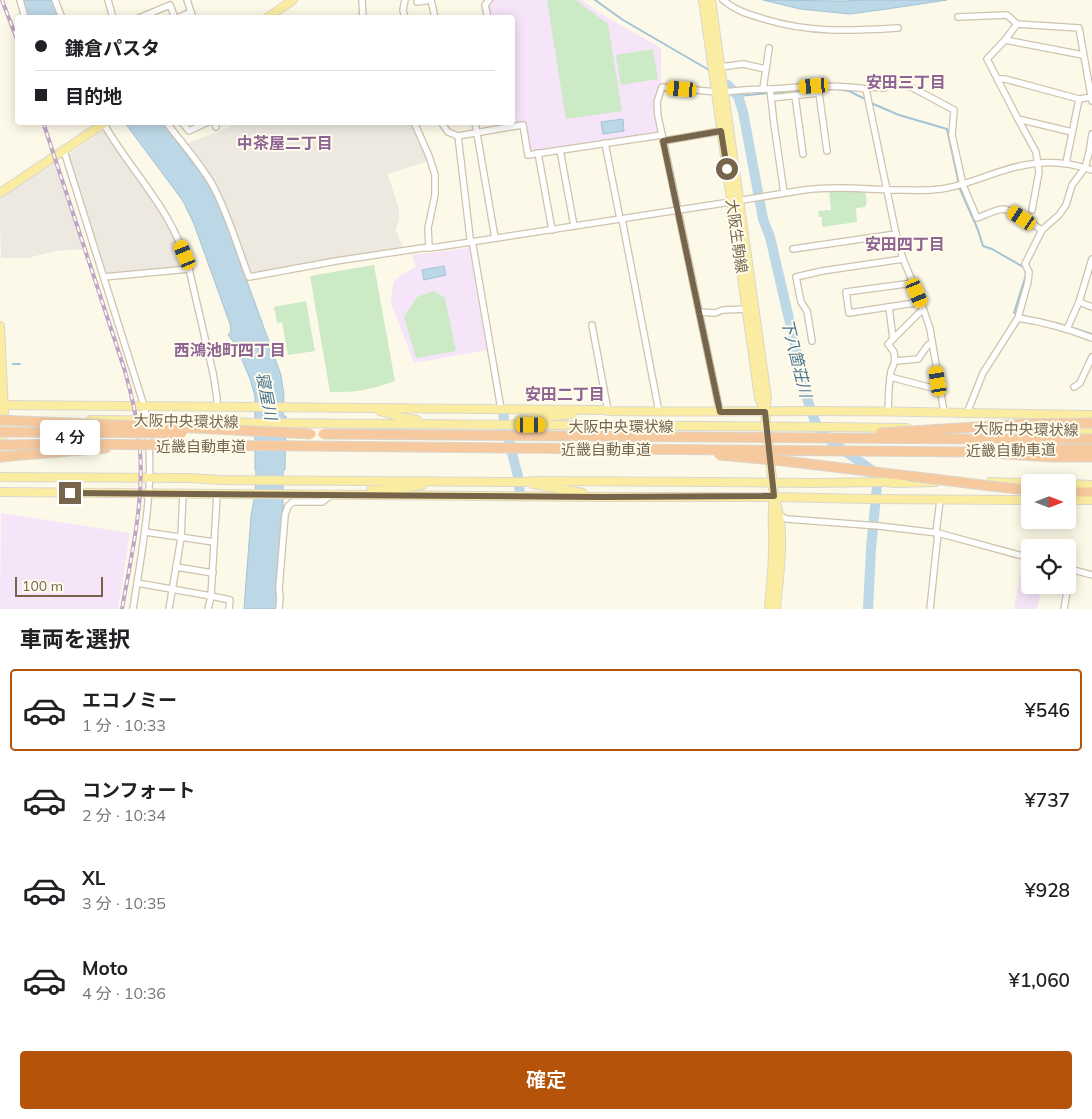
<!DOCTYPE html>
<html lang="ja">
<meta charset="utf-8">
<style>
body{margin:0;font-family:Mulish,"Noto Sans JP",sans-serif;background:#f2f2f2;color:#202124;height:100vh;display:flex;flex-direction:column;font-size:19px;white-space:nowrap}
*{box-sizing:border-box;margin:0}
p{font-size:16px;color:#757577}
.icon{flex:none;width:28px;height:28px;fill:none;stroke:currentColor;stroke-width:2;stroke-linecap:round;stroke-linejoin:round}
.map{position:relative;height:609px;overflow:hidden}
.sheet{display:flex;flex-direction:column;background:#fff;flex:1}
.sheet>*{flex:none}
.hud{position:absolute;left:15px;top:15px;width:500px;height:110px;border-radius:5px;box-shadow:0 2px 12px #0003;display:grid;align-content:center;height:110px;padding:0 20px;background:#fff}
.needle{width:32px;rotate:90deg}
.fabs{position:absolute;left:1021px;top:474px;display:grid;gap:10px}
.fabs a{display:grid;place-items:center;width:55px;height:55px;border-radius:5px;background:#fff;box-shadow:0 2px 12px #0003;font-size:25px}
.scale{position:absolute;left:15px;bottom:12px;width:88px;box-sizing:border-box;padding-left:5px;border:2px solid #76644b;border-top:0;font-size:14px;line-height:18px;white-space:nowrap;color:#76644b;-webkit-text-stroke:4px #fffcee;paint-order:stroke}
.end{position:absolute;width:22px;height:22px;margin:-11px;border:6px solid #76644b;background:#fff;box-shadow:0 0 0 2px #fff}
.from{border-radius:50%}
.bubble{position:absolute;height:35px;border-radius:5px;background:#fff;box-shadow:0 2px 12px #0003;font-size:16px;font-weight:600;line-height:35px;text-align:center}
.car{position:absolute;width:15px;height:30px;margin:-15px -8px;border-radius:6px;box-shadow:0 0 4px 1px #0007;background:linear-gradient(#f5c518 24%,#345 0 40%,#f5c518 0 76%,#345 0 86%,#f5c518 0)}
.hud b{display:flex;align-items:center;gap:18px;height:48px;font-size:19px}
.hud b+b{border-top:1px solid #e0e0e0}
.hud i{width:12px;height:12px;background:#202124}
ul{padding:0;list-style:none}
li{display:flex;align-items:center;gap:15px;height:82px;margin:0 10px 8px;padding:0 10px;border:2px solid transparent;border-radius:5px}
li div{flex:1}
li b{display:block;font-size:19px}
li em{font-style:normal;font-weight:600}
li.selected{border-color:#b45309}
li>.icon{width:45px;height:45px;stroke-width:1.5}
h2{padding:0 20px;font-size:22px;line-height:60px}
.cta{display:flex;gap:10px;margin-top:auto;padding:10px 20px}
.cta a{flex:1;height:58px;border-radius:5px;background:#b45309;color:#fff;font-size:20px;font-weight:600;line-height:58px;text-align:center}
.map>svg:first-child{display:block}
</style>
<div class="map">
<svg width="1092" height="609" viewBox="0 0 1092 609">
<rect width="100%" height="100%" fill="#fcf9e8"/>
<g fill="#ede9e1">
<path d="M228,123H411L428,161L388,174L399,210V220L396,230L404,250L254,274L249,272L224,203L186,144L230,127Z"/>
<path d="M102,131L105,132L161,211L173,232L187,268L107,275L68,155Z"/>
<path d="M56,162L84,249L55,251L28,258H1L0,226V201L1,197Z"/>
</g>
<g fill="#f6e4f9">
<path d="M492,0H582L598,12L661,48V85L656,94L654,103L655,117L659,133L531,151L528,150L524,123L512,124L511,123L512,122V18L491,17L488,10V4Z"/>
<path d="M469,248L487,350L414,363L391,303L392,292L394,281L401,275L416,267L412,255Z"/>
<path d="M1,513L130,533L118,609H0Z"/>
<path d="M1023,561L1030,562V585H1042L1037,609H1014Z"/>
</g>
<g fill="#cceac6">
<path d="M547,0H576L608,24L622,111L566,119Z"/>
<path d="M653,49L658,79L621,85L616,55Z"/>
<path d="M829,190L864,191C867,195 868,203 865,207L856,208L857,222L822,227V217H819L818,211L831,210Z"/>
<path d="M374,265L395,381C374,389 353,393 330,392L310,276Z"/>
<path d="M434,291L445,298L456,351L416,358L404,317L417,297Z"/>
<path d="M306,301L315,351L288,355L282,322L277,323L274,307Z"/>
</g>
<g fill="#bcd7e6" stroke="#a2c3d8">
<path d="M22,0H53L60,17H27Z"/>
<path d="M763,0L842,1L868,0H947L887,9L850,14L800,9Z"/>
<path d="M623,119L624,131L603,134L601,122Z"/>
<path d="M125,123H162L206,180L215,197L230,234L281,375L284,396L283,416H286L285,470H283V506L276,596L277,597L276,607L275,609H244L251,516L254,499H255L256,471L255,470V396L250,379L236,345L228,335L231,331L230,324L194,224L183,201Z"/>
<path d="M444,266L446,275L424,280L422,270Z"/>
</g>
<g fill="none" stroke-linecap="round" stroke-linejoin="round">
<g stroke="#a2c3d8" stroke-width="2">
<path d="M595,0L623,20L709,70"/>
<path d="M837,89L849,91L867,100"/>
<path d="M738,96L812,89"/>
<path d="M871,103L899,115L947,129L960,189L978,230L983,246L992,249L1025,268L1026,275L1014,313L1032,318"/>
<path d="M1056,323L1066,326"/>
<path d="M1070,327L1092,334"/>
<path d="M13,364H20"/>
</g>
<g stroke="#bcd7e6" stroke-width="10">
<path d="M728,85L738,96L743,112L763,219L770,237L796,349L803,387L816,424L832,442L873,471L877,485L871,549L868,609"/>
<path d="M503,412L504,419"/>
<path d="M505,427L518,476"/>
<path d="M519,486L520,493"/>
</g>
<defs>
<g id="minor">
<path d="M20,0L25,18"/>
<path d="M55,0L62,18"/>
<path d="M108,0L113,18"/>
<path d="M187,0L193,18"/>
<path d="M362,0L363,18"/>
<path d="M405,0L403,10L405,18"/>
<path d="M723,0C736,11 748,14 764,19C809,33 851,31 898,28"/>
<path d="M417,2L431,0L435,18"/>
<path d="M958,17L1007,15L1017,24L1079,28L1092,101"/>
<path d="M139,18L170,5L175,18"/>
<path d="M177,18L191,12"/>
<path d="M488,18L485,5L489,0"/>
<path d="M1005,40L1017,24"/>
<path d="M721,67L743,64L766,69"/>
<path d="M997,79H1005L1079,99L1092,97"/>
<path d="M763,89L769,48"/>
<path d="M770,89L774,124L784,193"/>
<path d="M866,89L872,87L884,88L894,82L913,88L954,110L952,135L963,185L977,218C985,215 995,210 1003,209C1012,209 1033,225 1042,230L1059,215L1066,205L1072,185L1085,168L1089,153L1092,134"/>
<path d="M717,92L662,87L657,102L658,116L668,163L720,412"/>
<path d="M724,92C740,90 755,89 771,89C804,87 833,84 866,89L896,234L903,259L921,302L930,329L944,412"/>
<path d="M795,96L803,154"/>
<path d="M771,98L819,93L827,151"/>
<path d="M1018,119L1072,132"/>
<path d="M166,122C181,142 199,162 212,184C228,213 237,246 249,277L336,261L422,248L438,247L724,203L804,190C834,186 865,189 895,190C910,190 926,191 941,189C970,185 996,170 1025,165C1047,160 1071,163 1092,170"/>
<path d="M182,122L189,131L208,122"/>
<path d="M214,122L216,127"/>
<path d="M414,122L429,156L435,175V195L428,228L429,248"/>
<path d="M442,122L443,125L448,132L458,136L509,127"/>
<path d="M475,122L495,238"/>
<path d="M508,122L509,127L523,125L528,155L662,135"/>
<path d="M104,124C120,153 143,179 161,208C173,226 182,247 190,268L189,269L213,373L217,398V407"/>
<path d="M458,136L470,238L473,246L501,409"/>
<path d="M663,141L721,131"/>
<path d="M605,143L620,219"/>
<path d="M560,150L574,226"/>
<path d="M64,151L144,406C158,474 143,542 133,609"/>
<path d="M538,153L552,230"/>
<path d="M1066,163L1079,99"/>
<path d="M1032,210L1039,172L1036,152L1018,119L987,59L1005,40L1083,55"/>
<path d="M622,219L659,412"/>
<path d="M793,249L896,234"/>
<path d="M104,277L189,269"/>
<path d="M913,283L846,292L849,313L921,302"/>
<path d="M1079,302L1092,307"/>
<path d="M889,307L893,339"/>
<path d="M699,312L715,313L723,310L747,309"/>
<path d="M1018,318C1043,322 1069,329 1092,338"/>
<path d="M592,325L608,411"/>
<path d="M1067,329L1079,302L1092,259"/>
<path d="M812,341L807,311L801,302L796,277L822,271L903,259"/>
<path d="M895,361L918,359L928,345L932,343"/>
<path d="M890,377L940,390"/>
<path d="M1074,387L1080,383L1092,357"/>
<path d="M888,412L889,387L891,371L895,361L894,352L888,344L923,309"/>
<path d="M967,413L983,373L1018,318L1028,282L1029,272L1025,264L1042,230"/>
<path d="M780,516L787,519L879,526L938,533L1030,558"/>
<path d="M145,532L214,542"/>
<path d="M936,533L940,500"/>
<path d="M176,567L213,573"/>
<path d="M1070,569L1092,575"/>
<path d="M137,583L211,596L230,600L229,609"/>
<path d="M169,609L181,538L183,493"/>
<path d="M208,609L211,596L217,494"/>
<path d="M279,609L280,597L279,589L285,515L288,506L293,502H322L331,495"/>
<path d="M930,609L938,533"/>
<path d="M1064,609L1071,569"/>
</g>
<g id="major">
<path d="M703,0L759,398L764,410"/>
<path d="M711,0L767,398L765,412L774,497C787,531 779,573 776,609"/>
<path d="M267,18L293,0"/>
<path d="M0,193L106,122"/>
<path d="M0,326L4,413L0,458"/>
<path d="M0,405L604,410L610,411C678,412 747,411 815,411C907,411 1000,414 1092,415"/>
<path d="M380,411L404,418L417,420"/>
<path d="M91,420L219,421L252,423L706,426"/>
<path d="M519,420L572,414"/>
<path d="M829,427L907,428"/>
<path d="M1011,428L1092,430"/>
<path d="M0,477L189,478L221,480L521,482L537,481L712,482"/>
<path d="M885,482L895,483L936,482"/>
<path d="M990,482L1030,483"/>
<path d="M533,484L583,493"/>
<path d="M1068,484L1092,485"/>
<path d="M371,490L394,489L422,485"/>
<path d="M0,492L602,497H774L868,499L1030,500"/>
<path d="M1068,500H1092"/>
<path d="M769,609C770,589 773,570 773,550C774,532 771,516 774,498"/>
</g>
<g id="highway">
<path d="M1025,450L1092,449"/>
<path d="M973,452L1052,457H1092"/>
<path d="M11,456L106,448"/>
<path d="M784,461L908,476"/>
<path d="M1068,492H1092"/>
</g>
</defs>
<use href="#minor" stroke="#cec3ad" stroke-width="8"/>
<use href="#major" stroke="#dbd7d0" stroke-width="10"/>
<use href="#highway" stroke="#dbd7d0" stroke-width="11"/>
<use href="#minor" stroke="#fff" stroke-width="5.5"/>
<use href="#major" stroke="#faeda1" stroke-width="8"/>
<use href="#highway" stroke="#f6c99f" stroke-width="9"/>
<defs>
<g id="rail">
<path d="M2,0L18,42"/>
<path d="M43,122L124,368C132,395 138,422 140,450C144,503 131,557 122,609"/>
</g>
</defs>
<use href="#rail" stroke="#bfa5c7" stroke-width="4"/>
<use href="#rail" stroke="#fffcee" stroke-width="2" stroke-dasharray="5.5" stroke-linecap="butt"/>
<defs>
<g id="major-bridge">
<path d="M706,426L829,427"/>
<path d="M712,482L814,483L885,482"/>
</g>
<g id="highway-bridge">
<path d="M0,420L90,424L195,428L311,434"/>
<path d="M0,432L182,433"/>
<path d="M880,433L1023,424L1092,423"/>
<path d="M323,434L973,439H1092"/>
<path d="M0,445L71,444L973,452"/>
<path d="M719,455L784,461"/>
<path d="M0,457L11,456"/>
<path d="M908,476C949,480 989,487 1030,490"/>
</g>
</defs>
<use href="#major-bridge" stroke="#dbd7d0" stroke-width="10" stroke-linecap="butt"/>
<use href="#highway-bridge" stroke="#dbd7d0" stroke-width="11" stroke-linecap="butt"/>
<use href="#major-bridge" stroke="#faeda1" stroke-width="8"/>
<use href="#highway-bridge" stroke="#f6c99f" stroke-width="9"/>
</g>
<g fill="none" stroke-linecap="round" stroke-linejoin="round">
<path stroke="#76644b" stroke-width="6" d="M70,493L602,497L774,496L765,412H720L663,141L721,131L727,169"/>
</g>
<g text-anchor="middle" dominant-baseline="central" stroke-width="4" stroke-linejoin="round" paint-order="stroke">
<g font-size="15" fill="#76644b" stroke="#fffcee">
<text transform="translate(737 236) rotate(82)">大阪生駒線</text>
<text transform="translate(186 421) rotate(1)">大阪中央環状線</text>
<text x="621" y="426">大阪中央環状線</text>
<text transform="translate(1026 429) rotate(1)">大阪中央環状線</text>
<text x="201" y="446">近畿自動車道</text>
<text x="606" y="449">近畿自動車道</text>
<text transform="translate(1011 450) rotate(-1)">近畿自動車道</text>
</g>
<g font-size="16" font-weight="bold" fill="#8d6392" stroke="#fffcee">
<text x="906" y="82">安田三丁目</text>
<text x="285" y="143">中茶屋二丁目</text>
<text x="905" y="244">安田四丁目</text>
<text x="230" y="350">西鴻池町四丁目</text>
<text x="565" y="394">安田二丁目</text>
</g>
<g font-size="16" font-style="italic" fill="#487491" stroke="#fffcee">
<text transform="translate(797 358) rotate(76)">下八箇荘川</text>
<text transform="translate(267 396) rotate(79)">寝屋川</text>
</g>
</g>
</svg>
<div class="fabs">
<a><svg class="needle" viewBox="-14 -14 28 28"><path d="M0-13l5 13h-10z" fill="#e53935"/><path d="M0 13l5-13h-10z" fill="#757577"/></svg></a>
<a><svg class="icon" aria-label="locate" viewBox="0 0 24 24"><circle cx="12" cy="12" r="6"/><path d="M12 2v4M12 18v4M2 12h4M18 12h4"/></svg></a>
</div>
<div class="scale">100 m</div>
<i class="end from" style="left:727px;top:169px"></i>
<i class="end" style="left:70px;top:493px"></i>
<div class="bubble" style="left:40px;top:420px;width:60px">4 分</div>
<i class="car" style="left:814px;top:86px;rotate:266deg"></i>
<i class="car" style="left:682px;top:89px;rotate:275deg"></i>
<i class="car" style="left:1022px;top:218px;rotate:304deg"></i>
<i class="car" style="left:185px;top:255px;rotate:337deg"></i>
<i class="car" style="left:917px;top:293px;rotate:157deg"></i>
<i class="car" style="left:938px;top:381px;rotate:351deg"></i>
<i class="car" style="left:531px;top:425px;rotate:90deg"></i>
<div class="hud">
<b><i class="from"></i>鎌倉パスタ</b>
<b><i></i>目的地</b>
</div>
</div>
<section class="sheet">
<h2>車両を選択</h2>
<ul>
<li class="selected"><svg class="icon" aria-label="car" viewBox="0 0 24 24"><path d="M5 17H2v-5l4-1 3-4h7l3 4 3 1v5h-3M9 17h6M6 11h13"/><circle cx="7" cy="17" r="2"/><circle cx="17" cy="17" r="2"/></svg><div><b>エコノミー</b><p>1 分 · 10:33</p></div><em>¥546</em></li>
<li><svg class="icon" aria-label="car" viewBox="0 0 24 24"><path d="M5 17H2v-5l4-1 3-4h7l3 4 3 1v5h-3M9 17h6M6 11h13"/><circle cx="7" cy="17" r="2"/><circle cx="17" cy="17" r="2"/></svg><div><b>コンフォート</b><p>2 分 · 10:34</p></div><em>¥737</em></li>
<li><svg class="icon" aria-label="car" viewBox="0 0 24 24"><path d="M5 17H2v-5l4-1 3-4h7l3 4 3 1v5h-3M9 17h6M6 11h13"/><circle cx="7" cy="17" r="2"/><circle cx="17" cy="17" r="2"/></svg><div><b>XL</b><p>3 分 · 10:35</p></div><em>¥928</em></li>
<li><svg class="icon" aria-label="car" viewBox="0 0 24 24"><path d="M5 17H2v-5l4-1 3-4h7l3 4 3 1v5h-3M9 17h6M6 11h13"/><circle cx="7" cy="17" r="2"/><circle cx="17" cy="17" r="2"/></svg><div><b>Moto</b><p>4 分 · 10:36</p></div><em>¥1,060</em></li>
</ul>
<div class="cta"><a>確定</a></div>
</section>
